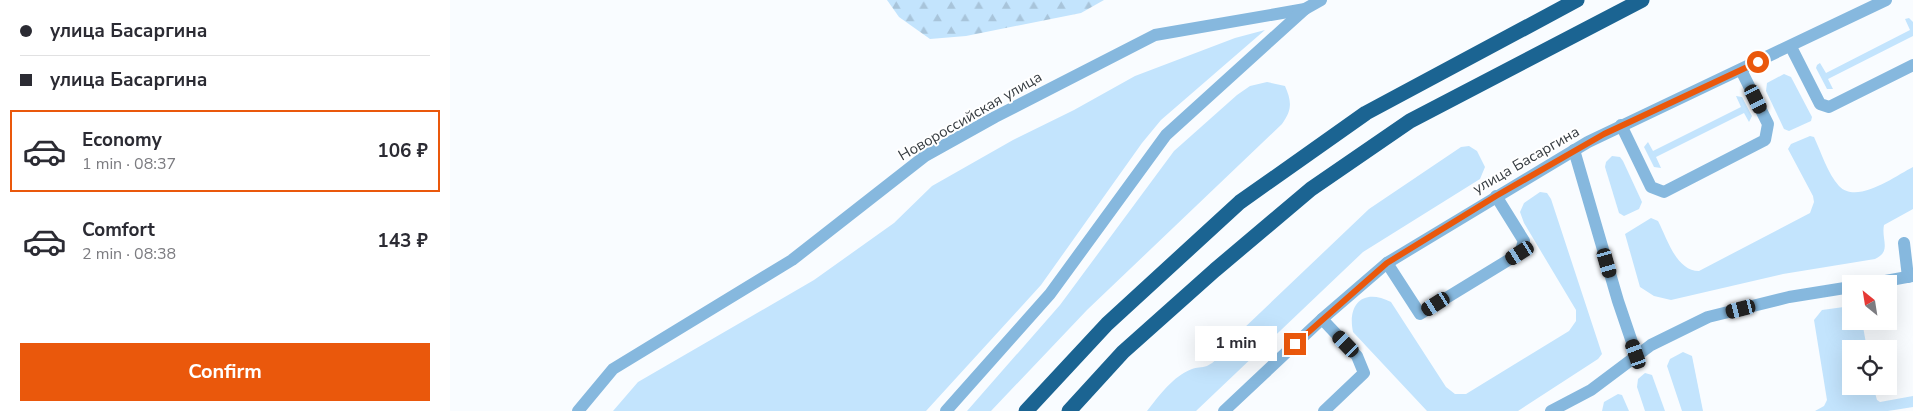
<!DOCTYPE html>
<meta charset="utf-8">
<style>
body{margin:0;font-family:"Nunito Sans",sans-serif;background:#f7f7f7;color:#2b2b33;height:100vh;display:flex;flex-direction:column;font-size:19px;white-space:nowrap}
*{box-sizing:border-box;margin:0}
p{font-size:16px;color:#7c7c81}
.icon{flex:none;width:28px;height:28px;fill:none;stroke:currentColor;stroke-width:2;stroke-linecap:round;stroke-linejoin:round}
.map{position:relative;flex:1;overflow:hidden}
.drawer{display:flex;flex-direction:column;background:#fff;width:450px}
.drawer>*{flex:none}
.hud{display:grid;align-content:center;height:110px;padding:0 20px;background:#fff}
.needle{width:32px;rotate:330deg}
.fabs{position:absolute;left:1392px;top:275px;display:grid;gap:10px}
.fabs a{display:grid;place-items:center;width:55px;height:55px;border-radius:0px;background:#fff;box-shadow:0 5px 20px #0002;font-size:25px}
.end{position:absolute;width:22px;height:22px;margin:-11px;border:6px solid #ea580c;background:#fff;box-shadow:0 0 0 2px #fff}
.from{border-radius:50%}
.bubble{position:absolute;height:35px;border-radius:0px;background:#fff;box-shadow:0 5px 20px #0002;font-size:16px;font-weight:700;line-height:35px;text-align:center}
.car{position:absolute;width:15px;height:30px;margin:-15px -8px;border-radius:6px;box-shadow:0 0 4px 1px #0007;background:linear-gradient(#222 24%,#8ab4d8 0 40%,#222 0 76%,#8ab4d8 0 86%,#222 0)}
.hud b{display:flex;align-items:center;gap:18px;height:48px;font-size:19px}
.hud b+b{border-top:1px solid #e1e1e2}
.hud i{width:12px;height:12px;background:#2b2b33}
ul{padding:0;list-style:none}
li{display:flex;align-items:center;gap:15px;height:82px;margin:0 10px 8px;padding:0 10px;border:2px solid transparent;border-radius:0px}
li div{flex:1}
li b{display:block;font-size:19px}
li em{font-style:normal;font-weight:700}
li.current{border-color:#ea580c}
li>.icon{width:45px;height:45px;stroke-width:1.5}
.button{display:flex;gap:10px;margin-top:auto;padding:10px 20px}
.button a{flex:1;height:58px;border-radius:0px;background:#ea580c;color:#fff;font-size:20px;font-weight:700;line-height:58px;text-align:center}
main{display:flex;flex:1;min-height:0}
.map>svg:first-child{display:block}
</style>
<main>
<section class="drawer">
<div class="hud">
<b><i class="from"></i>улица Басаргина</b>
<b><i></i>улица Басаргина</b>
</div>
<ul>
<li class="current"><svg class="icon" aria-label="car" viewBox="0 0 24 24"><path d="M5 17H2v-5l4-1 3-4h7l3 4 3 1v5h-3M9 17h6M6 11h13"/><circle cx="7" cy="17" r="2"/><circle cx="17" cy="17" r="2"/></svg><div><b>Economy</b><p>1 min · 08:37</p></div><em>106 ₽</em></li>
<li><svg class="icon" aria-label="car" viewBox="0 0 24 24"><path d="M5 17H2v-5l4-1 3-4h7l3 4 3 1v5h-3M9 17h6M6 11h13"/><circle cx="7" cy="17" r="2"/><circle cx="17" cy="17" r="2"/></svg><div><b>Comfort</b><p>2 min · 08:38</p></div><em>143 ₽</em></li>
</ul>
<div class="button"><a>Confirm</a></div>
</section>
<div class="map">
<svg width="1463" height="411" viewBox="0 0 1463 411">
<defs>
<pattern id="forest-firs" width="22" height="20" patternUnits="userSpaceOnUse" patternTransform="scale(1.25)"><rect width="22" height="20" fill="#c3e4fd"/><path d="M5 1l3.5 6h-7zM16 11l3.5 6h-7z" fill="#a8c4da"/></pattern>
</defs>
<rect width="100%" height="100%" fill="#f9fcff"/>
<g fill="#c3e4fd">
<path d="M1459,18L1463,22V36L1378,79L1383,89H1377L1366,68L1367,65L1370,63L1376,73L1460,30L1455,19Z"/>
<path d="M815,30L711,120L692,143L591,285L476,411H163L188,382L364,280L444,223L482,186L563,140L624,110L685,76L785,38Z"/>
<path d="M1334,74L1341,77L1362,117L1361,121L1339,131L1334,129L1316,91L1317,83Z"/>
<path d="M817,82L835,86C842,102 842,110 832,124L637,310L541,411H517L610,305L724,151L787,95L800,86Z"/>
<path d="M1286,96L1292,97L1302,116L1299,122L1294,113L1206,157L1211,168L1204,167L1194,147L1198,142L1203,151L1291,107Z"/>
<path d="M1360,136L1364,137C1371,152 1378,174 1389,186C1407,205 1445,176 1463,167V209L1434,225C1431,240 1442,251 1425,259L1333,274L1221,300L1204,296L1190,287L1175,234L1201,218L1208,221C1217,238 1226,271 1249,271L1360,213L1364,202L1363,196L1338,149L1341,144Z"/>
<path d="M1019,146L1027,151L1035,167L1030,179L913,252L746,411H697C709,396 723,376 742,369C746,367 752,368 757,366C771,359 782,341 792,330L919,209L1011,147Z"/>
<path d="M1162,156L1170,157L1173,161L1192,202L1189,209L1174,216L1169,213L1155,167L1156,162Z"/>
<path d="M1090,192L1097,193L1101,199L1152,354L1148,359L1068,411H977L903,332C897,303 914,288 941,302L996,387L1005,394H1016L1119,331L1126,321V310L1074,223L1070,212L1074,203Z"/>
<path d="M1401,306V321H1412L1417,349H1401V386H1423L1427,400L1430,402L1463,396V407L1438,411H1365L1374,406L1377,400L1364,320L1372,310Z"/>
<path d="M1233,352L1242,356L1253,411H1232L1217,366L1220,359Z"/>
<path d="M1195,373L1202,375L1215,411H1195L1187,387L1188,379Z"/>
<path d="M1168,394L1172,395L1179,411H1152L1154,402Z"/>
</g>
<path fill="url(#forest-firs)" d="M437,0H654L631,13L516,36L480,39L449,17Z"/>
<g fill="none" stroke-linecap="round" stroke-linejoin="round">
<g stroke="#86b8de" stroke-width="12">
<path d="M1341,47L1370,104L1379,107L1463,65"/>
<path d="M1171,125L1201,187L1214,192L1315,140L1318,124L1291,70"/>
<path d="M1124,150L1168,301L1186,354"/>
<path d="M1454,243L1458,277"/>
<path d="M937,263L970,314L1070,253L1074,241L1046,196"/>
<path d="M1419,284L1463,276"/>
<path d="M872,319L907,356L914,373L874,411"/>
<path d="M128,411L163,369L342,260L475,156L545,117L705,35L855,9L871,0"/>
<path d="M496,411L600,294L716,135L855,9"/>
<path d="M774,411L872,319L937,263L1138,142L1436,0"/>
<path d="M1101,411L1141,390L1201,345L1258,317L1339,297L1401,287"/>
</g>
<g stroke="#1b6492" stroke-width="15">
<path d="M576,411L657,324L790,202L916,113L1127,0"/>
<path d="M619,411L673,352L765,270L861,189L960,121L1192,0"/>
</g>
</g>
<g fill="none" stroke-linecap="round" stroke-linejoin="round">
<path stroke="#ea580c" stroke-width="6" d="M845,344L937,263L1046,196L1154,134L1308,62"/>
</g>
<g text-anchor="middle" dominant-baseline="central" stroke-width="4" stroke-linejoin="round" paint-order="stroke">
<g font-size="15" fill="#363c41" stroke="#fff">
<text transform="translate(520 116) rotate(-30)">Новороссийская улица</text>
<text transform="translate(1076 160) rotate(-30)">улица Басаргина</text>
</g>
</g>
</svg>
<div class="fabs">
<a><svg class="needle" viewBox="-14 -14 28 28"><path d="M0-13l5 13h-10z" fill="#e53935"/><path d="M0 13l5-13h-10z" fill="#7c7c81"/></svg></a>
<a><svg class="icon" aria-label="locate" viewBox="0 0 24 24"><circle cx="12" cy="12" r="6"/><path d="M12 2v4M12 18v4M2 12h4M18 12h4"/></svg></a>
</div>
<i class="end from" style="left:1308px;top:62px"></i>
<i class="end" style="left:845px;top:344px"></i>
<div class="bubble" style="left:745px;top:326px;width:82px">1 min</div>
<i class="car" style="left:1306px;top:99px;rotate:154deg"></i>
<i class="car" style="left:1070px;top:253px;rotate:238deg"></i>
<i class="car" style="left:1157px;top:263px;rotate:164deg"></i>
<i class="car" style="left:986px;top:304px;rotate:238deg"></i>
<i class="car" style="left:1291px;top:309px;rotate:256deg"></i>
<i class="car" style="left:896px;top:344px;rotate:316deg"></i>
<i class="car" style="left:1186px;top:354px;rotate:341deg"></i>
</div>
</main>
